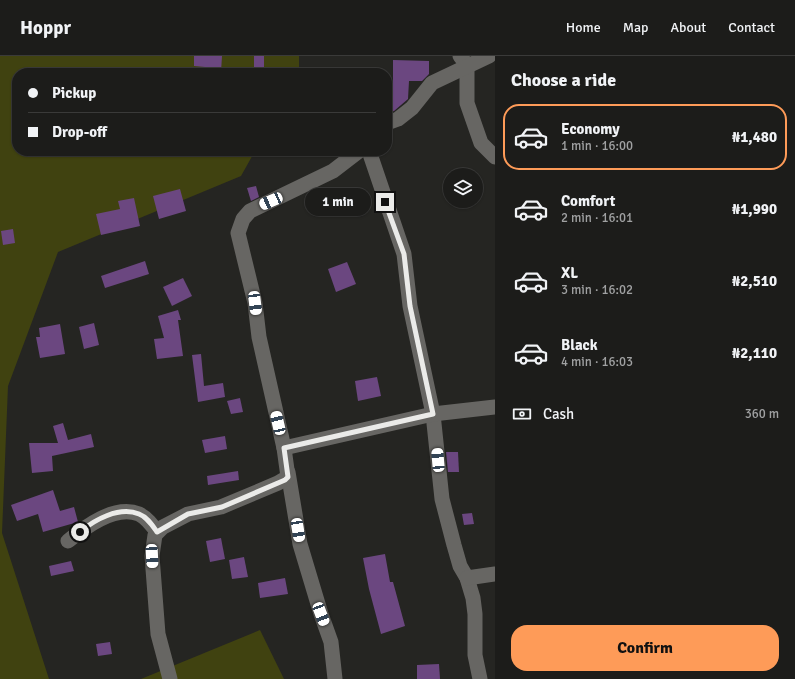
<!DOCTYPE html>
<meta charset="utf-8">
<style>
body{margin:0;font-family:Signika,sans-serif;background:#252523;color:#f1f3f6;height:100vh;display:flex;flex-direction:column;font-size:15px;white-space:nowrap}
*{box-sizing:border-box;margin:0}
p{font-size:13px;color:#a0a1a2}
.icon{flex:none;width:22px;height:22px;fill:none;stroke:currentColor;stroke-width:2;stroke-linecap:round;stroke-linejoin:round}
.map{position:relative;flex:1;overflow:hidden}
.drawer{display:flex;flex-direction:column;background:#1c1c1a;width:300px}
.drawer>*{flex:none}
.hud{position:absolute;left:12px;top:12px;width:380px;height:88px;border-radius:16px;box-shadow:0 1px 3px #0004,0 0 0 1px #3a3a39;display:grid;align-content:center;height:88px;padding:0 16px;background:#1c1c1a}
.tools{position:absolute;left:443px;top:112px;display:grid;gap:8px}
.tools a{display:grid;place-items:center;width:40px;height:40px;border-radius:50%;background:#1c1c1a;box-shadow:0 1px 3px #0004,0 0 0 1px #3a3a39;font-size:20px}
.end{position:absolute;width:18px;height:18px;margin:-9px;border:5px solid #ebebe9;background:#111;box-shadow:0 0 0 2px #111}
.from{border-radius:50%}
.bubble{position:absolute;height:28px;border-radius:14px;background:#1c1c1a;box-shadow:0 1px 3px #0004,0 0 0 1px #3a3a39;font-size:13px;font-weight:800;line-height:28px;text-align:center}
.car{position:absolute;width:12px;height:24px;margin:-12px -6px;border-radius:5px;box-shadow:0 0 3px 1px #0007;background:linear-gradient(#fff 24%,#345 0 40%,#fff 0 76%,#345 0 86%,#fff 0)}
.hud b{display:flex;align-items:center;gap:14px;height:38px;font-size:15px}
.hud b+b{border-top:1px solid #3a3a39}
.hud i{width:10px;height:10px;background:#f1f3f6}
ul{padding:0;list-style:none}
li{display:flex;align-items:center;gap:12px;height:66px;margin:0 8px 6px;padding:0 8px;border:2px solid transparent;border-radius:16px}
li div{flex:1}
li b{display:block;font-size:15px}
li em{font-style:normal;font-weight:800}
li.on{border-color:#fe9b58}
li>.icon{width:36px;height:36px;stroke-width:1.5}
h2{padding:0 16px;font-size:18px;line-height:48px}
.pay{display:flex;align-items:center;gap:10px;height:44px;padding:0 16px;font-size:15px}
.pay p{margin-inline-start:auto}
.action{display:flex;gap:8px;margin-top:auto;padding:8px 16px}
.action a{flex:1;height:46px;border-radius:16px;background:#fe9b58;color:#111;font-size:16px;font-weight:800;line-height:46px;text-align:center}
header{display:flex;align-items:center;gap:24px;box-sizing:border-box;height:56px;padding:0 20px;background:#1c1c1a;border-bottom:1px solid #3a3a39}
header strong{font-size:19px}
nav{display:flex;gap:22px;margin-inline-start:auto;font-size:14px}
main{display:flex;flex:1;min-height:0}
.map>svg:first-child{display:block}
</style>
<header>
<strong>Hoppr</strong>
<nav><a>Home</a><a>Map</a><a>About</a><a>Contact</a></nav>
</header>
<main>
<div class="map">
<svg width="495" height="623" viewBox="0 0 495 623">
<rect width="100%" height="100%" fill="#252522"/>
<g fill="#404210">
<path d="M0,0H299V17H17V95H255L241,120L58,196L8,330L2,477L49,623H0Z"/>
<path d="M260,574L284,623H141Z"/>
</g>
<g fill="#6b4780">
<path d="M194,0H222L221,16L205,15V11L194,10Z"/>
<rect x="254" y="0" width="10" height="11"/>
<path d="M393,4L429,5V18L422,25H409L408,43L394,55L388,57L389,33H393Z"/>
<path d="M256,130L259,141L251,145L247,132Z"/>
<path d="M180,133L186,155L159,163L153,140Z"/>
<path d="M134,142L140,170L101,179L96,158L120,153L118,145Z"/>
<path d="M13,173L15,187L3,189L1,175Z"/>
<path d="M145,205L149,218L105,232L101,220Z"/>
<path d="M347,206L356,228L336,236L328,213Z"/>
<path d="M183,222L192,240L172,250L163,231Z"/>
<path d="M178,254L181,264H178L183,300L157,303L154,283L164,282L158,260Z"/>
<path d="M94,267L99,289L84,293L79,271Z"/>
<path d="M60,268L65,298L40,302L36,281H40L39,272Z"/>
<path d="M201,298L204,330L223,327L225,341L198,346L192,299Z"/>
<path d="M377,321L381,340L358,345L355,325Z"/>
<path d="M240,342L243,356L231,358L227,345Z"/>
<path d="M63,367L68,384L91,378L94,391L52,400L53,415L32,417L29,387H58L53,370Z"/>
<path d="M225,380L227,393L205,397L202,384Z"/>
<path d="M446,396H458L459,416H448Z"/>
<path d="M238,415L239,424L208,429L207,420Z"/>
<path d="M53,434L60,455L74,451L78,466L43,476L38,458L17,465L11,449Z"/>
<path d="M472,457L474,468L464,469L462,458Z"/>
<path d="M221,482L225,503L210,506L206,485Z"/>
<path d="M385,498L390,526H393L405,570L381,578L369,533L363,502Z"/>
<path d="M244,501L248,521L232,523L229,504Z"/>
<path d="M71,505L74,515L51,520L49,510Z"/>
<path d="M285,522L288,538L260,542L258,527Z"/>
<path d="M110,586L112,598L98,600L96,588Z"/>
<path d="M439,608L440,623H417V609Z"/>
</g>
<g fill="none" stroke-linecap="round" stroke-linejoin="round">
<g stroke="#676663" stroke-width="15">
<path d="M460,0L467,9V47L481,87L495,101"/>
<path d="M387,67L398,63L412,52L432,27L489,0"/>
<path d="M369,95L404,198L410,250L433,358L442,443L454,489L460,510L467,522L473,542L475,558V599L480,623"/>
<path d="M284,392L433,358L495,351"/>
<path d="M288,416L300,488L321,558L331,586L335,623"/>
<path d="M68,485C85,471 115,448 139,458C147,462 152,469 157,476"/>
<path d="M467,522L495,518"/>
<path d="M170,623L158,578L152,500L155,479L163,471L188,458L221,451L278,427L288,421L284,392L259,281L255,247L238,177L243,163L250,155L333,115L359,95"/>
</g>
</g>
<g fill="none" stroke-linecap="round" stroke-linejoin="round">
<path stroke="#ebebe9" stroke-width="5" d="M80,476C94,464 119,450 139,458C147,461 152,469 157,476L188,458L222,451L285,424L288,421L284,392L433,358L410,250L404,198L385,146"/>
</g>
</svg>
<div class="tools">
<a><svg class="icon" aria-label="layers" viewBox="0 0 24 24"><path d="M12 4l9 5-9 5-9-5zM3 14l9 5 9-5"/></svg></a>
</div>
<i class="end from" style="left:80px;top:476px"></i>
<i class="end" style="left:385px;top:146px"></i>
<div class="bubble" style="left:305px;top:132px;width:66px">1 min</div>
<i class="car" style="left:271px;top:145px;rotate:246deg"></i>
<i class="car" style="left:255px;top:247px;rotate:173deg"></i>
<i class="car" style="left:278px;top:367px;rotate:347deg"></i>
<i class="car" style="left:438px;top:404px;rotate:355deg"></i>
<i class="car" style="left:298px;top:474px;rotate:171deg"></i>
<i class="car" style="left:152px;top:500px;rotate:177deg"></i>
<i class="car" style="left:321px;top:558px;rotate:159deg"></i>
<div class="hud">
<b><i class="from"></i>Pickup</b>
<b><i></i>Drop-off</b>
</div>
</div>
<section class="drawer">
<h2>Choose a ride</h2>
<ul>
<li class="on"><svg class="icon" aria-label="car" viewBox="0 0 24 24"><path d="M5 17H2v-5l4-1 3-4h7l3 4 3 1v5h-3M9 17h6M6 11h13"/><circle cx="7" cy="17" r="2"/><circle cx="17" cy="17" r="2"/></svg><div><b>Economy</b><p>1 min · 16:00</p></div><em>₦1,480</em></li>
<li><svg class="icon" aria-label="car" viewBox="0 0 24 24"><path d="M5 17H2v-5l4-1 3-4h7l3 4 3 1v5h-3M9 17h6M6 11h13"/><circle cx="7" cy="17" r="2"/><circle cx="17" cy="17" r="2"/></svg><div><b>Comfort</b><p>2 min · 16:01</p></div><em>₦1,990</em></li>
<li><svg class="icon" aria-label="car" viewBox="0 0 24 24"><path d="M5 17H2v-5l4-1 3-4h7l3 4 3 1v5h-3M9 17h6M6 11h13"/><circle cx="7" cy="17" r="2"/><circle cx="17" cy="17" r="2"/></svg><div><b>XL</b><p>3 min · 16:02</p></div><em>₦2,510</em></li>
<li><svg class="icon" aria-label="car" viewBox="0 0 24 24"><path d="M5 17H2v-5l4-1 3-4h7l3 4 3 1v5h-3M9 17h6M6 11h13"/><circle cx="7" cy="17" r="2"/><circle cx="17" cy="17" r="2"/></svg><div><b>Black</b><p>4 min · 16:03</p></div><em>₦2,110</em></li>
</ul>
<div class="pay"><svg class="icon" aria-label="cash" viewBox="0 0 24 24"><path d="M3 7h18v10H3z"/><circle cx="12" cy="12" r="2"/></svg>Cash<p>360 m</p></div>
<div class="action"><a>Confirm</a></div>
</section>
</main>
